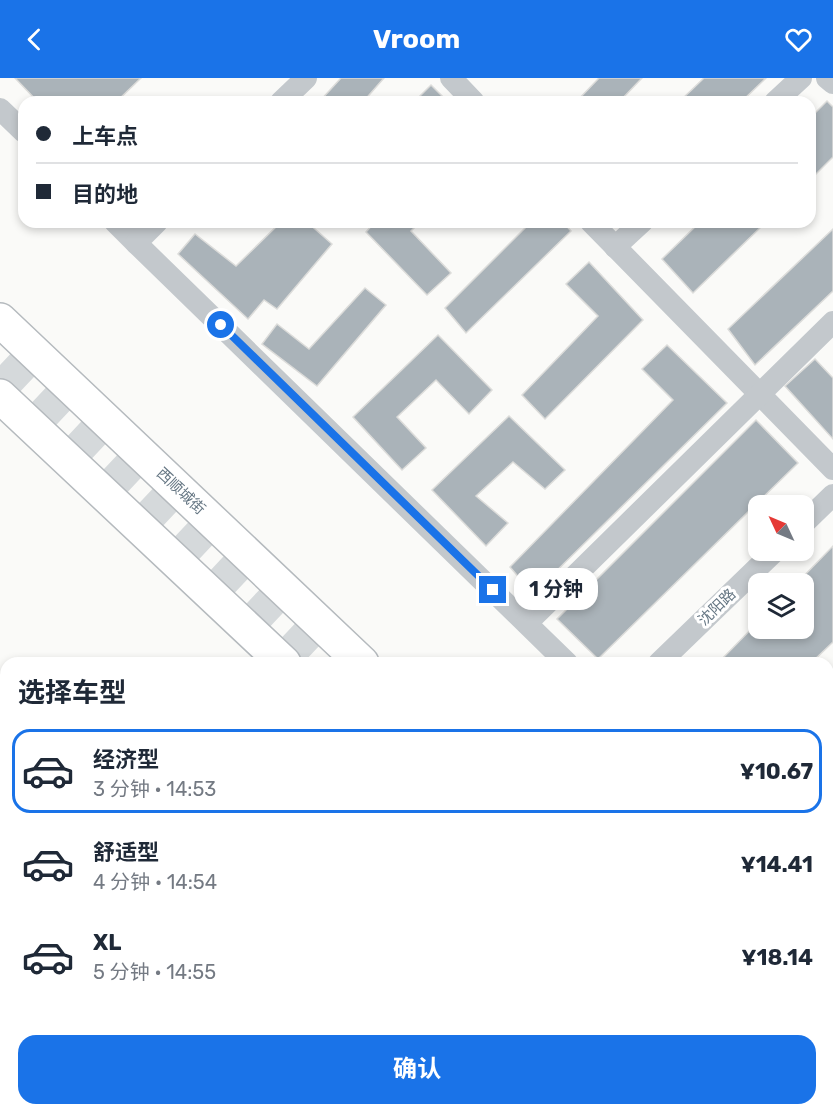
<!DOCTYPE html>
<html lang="zh">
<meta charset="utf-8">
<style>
body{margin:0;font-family:Rubik,"Noto Sans SC",sans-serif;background:#f2f2f3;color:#1f2937;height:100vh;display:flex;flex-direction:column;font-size:22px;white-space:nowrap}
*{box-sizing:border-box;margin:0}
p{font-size:20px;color:#747a83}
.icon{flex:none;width:33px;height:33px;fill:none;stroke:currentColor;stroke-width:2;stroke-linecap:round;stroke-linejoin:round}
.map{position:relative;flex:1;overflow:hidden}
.panel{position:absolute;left:0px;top:579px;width:834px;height:459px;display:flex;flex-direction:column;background:#fff;border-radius:18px 18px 0 0;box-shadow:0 3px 9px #0003}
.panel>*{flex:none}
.guide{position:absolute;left:18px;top:18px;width:798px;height:132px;border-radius:18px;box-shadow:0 3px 9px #0003;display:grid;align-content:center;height:132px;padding:0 18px;background:#fff}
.needle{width:39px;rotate:314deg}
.tools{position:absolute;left:748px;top:417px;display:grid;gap:12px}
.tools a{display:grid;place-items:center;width:66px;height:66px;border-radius:12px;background:#fff;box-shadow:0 3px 9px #0003;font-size:30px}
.end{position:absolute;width:27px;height:27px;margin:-14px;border:8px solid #1a73e8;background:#fff;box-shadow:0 0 0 3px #fff}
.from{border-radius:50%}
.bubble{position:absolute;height:42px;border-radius:18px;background:#fff;box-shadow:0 3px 9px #0003;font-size:20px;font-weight:700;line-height:42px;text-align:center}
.guide b{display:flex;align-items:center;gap:21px;height:57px;font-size:22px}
.guide b+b{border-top:2px solid #e0e1e3}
.guide i{width:15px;height:15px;background:#1f2937}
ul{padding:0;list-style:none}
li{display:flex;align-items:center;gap:18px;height:84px;margin:0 12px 9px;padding:0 6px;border:3px solid transparent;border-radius:18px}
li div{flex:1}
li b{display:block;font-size:22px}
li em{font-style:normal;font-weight:700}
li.active{border-color:#1a73e8}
li>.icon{width:54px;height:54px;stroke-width:1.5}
h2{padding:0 18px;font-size:27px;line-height:72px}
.action{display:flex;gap:12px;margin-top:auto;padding:12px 18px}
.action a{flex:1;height:69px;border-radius:18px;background:#1a73e8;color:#fff;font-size:24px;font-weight:700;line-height:69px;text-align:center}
header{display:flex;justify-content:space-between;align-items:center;height:78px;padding:0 18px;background:#1a73e8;color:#fff;font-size:27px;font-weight:700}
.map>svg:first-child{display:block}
</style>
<header><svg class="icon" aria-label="back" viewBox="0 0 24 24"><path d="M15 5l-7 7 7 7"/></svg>Vroom<svg class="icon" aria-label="heart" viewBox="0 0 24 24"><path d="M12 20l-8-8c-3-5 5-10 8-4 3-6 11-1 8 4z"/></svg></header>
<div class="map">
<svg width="833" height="1038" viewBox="0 0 833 1038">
<rect width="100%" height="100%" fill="#fafaf8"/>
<g fill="#aab3b9" stroke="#dcdcda" stroke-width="1.5">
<path d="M15,0H141L116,24H38Z"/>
<path d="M341,0H384L363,24H319Z"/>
<path d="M599,0H642L619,24H576Z"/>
<path d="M704,0H766L741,24H679Z"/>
<path d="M431,7L448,24H414Z"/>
<path d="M827,23L833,29V79L810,102V40Z"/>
<path d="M281,144H307L332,166L277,231L264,222L248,241L178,176L195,156L236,188Z"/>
<path d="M375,144H420L411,153L451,195L427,217L366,154Z"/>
<path d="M519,144H563L571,153L466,255L445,230L525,150Z"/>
<path d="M700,144H766L693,215L662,181Z"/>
<path d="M833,151V213L755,287L728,251Z"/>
<path d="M589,184L643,242L545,341L522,317L598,238L566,206Z"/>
<path d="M365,210L386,227L317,308L262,266L277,246L309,271Z"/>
<path d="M438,257L492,312L469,336L436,302L397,339L426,370L402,392L353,339Z"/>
<path d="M667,267L727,325L533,516L510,489L673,322L642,291Z"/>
<path d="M815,281L833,300V361L785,308Z"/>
<path d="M509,338L565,392L545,411L513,384L476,418L508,445L486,468L432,412Z"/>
<path d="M756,342L798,385L598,581L557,541Z"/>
<path d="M833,468V564L811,585H718L759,543V550H804V506H796Z"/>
<path d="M833,723V775L828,780V727Z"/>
<path d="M301,1032H419L414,1038H308Z"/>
</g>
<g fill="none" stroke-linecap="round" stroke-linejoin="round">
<g stroke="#d5d9db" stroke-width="33" stroke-dasharray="33 16" stroke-linecap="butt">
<path d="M0,287L317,585"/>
<path d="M795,1032L801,1038"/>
<path d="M826,1032L832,1038"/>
</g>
<defs>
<path id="secondary" d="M492,1038L493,1032"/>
<g id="primary">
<path d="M0,242L362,585"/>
<path d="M0,318L284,585"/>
<path d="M828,1014L833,1018"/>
<path d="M765,1032L771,1038"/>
</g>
</defs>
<use href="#secondary" stroke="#b3babf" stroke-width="36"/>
<use href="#primary" stroke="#b5babe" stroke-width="36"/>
<g stroke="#c3c8cc" stroke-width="22">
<path d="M451,0L474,24"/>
<path d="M827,0L833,5"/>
<path d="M281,24L306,0"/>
<path d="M775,24L801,0"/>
<path d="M0,31L24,54"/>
<path d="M115,144L136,165"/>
<path d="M157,144L136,165L567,585"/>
<path d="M591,144L833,391"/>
<path d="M615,169L642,144"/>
<path d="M804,445L833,417"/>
<path d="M527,545L833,244"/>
<path d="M659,585L776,472"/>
<path d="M0,738L6,745"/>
<path d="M828,886L833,891"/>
<path d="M226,1032L231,1038"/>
</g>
<use href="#secondary" stroke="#fff" stroke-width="33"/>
<use href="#primary" stroke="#fff" stroke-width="33"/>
</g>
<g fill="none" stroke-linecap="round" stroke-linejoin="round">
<path stroke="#1a73e8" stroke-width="8" d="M221,247L493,512"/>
</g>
<g text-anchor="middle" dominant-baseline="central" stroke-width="6" stroke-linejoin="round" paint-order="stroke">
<g font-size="15" fill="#657683" stroke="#fff">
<text transform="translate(181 413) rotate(43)">西顺城街</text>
<text transform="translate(717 529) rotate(-44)">沈阳路</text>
</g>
</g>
</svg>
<div class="tools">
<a><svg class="needle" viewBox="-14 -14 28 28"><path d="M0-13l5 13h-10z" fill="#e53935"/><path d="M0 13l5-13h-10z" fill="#747a83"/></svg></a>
<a><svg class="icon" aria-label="layers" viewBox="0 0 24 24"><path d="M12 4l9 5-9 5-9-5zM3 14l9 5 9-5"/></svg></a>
</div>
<i class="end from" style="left:221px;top:247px"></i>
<i class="end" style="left:493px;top:512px"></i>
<div class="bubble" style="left:514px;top:490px;width:84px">1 分钟</div>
<div class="guide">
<b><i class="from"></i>上车点</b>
<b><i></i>目的地</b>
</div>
<section class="panel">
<h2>选择车型</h2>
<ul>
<li class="active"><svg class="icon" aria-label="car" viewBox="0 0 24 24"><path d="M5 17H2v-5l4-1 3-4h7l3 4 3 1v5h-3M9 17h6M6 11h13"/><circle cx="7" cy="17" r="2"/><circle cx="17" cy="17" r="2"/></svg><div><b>经济型</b><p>3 分钟 · 14:53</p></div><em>¥10.67</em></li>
<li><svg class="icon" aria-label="car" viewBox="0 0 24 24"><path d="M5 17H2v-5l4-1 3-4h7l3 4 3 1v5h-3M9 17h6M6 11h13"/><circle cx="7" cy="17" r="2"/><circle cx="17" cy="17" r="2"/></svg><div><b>舒适型</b><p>4 分钟 · 14:54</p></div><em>¥14.41</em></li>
<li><svg class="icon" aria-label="car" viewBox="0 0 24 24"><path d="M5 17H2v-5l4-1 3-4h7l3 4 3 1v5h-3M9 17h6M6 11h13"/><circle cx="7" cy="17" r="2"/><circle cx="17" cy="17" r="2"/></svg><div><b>XL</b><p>5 分钟 · 14:55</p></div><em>¥18.14</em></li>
</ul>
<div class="action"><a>确认</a></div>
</section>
</div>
